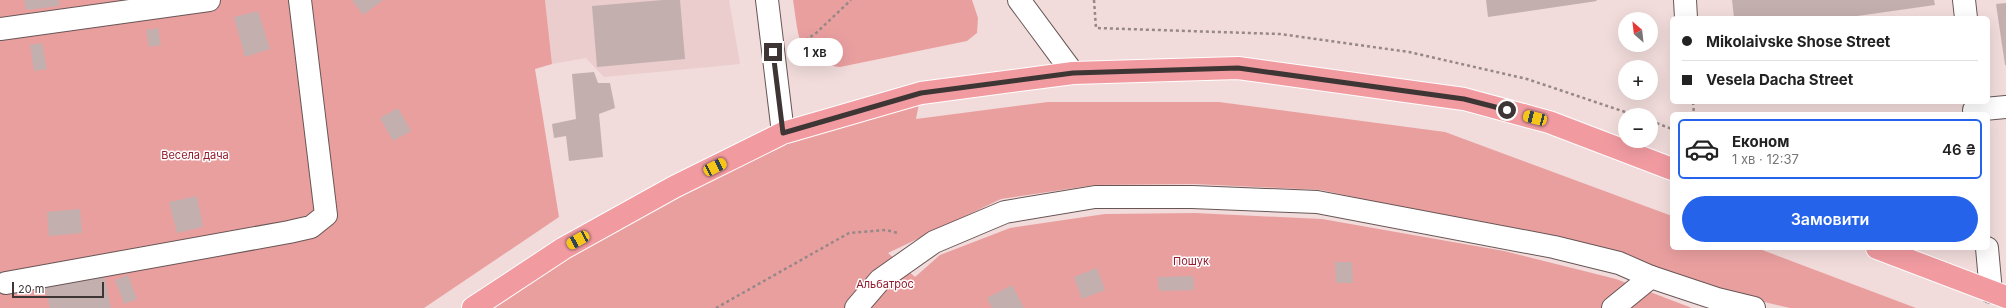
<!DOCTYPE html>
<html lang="uk">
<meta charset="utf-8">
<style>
body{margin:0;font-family:Inter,sans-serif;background:#f6f6f6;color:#222;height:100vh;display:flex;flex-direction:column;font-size:15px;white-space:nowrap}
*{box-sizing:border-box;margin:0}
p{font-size:13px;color:#767676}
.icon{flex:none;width:22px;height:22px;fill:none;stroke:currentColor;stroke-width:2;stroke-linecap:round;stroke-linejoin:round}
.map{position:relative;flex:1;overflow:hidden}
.panel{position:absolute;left:1670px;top:112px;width:320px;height:138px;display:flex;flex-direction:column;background:#fff;border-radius:6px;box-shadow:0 4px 16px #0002}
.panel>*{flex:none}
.hud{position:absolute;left:1670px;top:16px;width:320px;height:88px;border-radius:6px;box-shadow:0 4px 16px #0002;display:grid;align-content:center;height:88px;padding:0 12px;background:#fff}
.needle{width:26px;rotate:332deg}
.buttons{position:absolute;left:1618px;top:12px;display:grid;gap:8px}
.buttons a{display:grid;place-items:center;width:40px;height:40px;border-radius:50%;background:#fff;box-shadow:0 4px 16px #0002;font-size:20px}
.scale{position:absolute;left:12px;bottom:10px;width:92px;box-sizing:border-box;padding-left:4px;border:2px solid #3e3535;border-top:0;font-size:11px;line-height:14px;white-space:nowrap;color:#3e3535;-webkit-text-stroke:3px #fff;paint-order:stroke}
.end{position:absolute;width:18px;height:18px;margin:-9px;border:5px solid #3e3535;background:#fff;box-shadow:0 0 0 2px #fff}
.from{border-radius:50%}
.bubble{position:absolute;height:28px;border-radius:14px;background:#fff;box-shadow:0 4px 16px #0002;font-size:13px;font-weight:600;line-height:28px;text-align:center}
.car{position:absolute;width:12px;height:24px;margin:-12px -6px;border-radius:5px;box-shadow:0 0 3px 1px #0007;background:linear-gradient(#f5c518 24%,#345 0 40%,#f5c518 0 76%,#345 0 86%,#f5c518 0)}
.hud b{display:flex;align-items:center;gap:14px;height:38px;font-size:15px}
.hud b+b{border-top:1px solid #e0e0e0}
.hud i{width:10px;height:10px;background:#222}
ul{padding:7px 0 0;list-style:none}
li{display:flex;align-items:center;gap:12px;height:60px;margin:0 8px 6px;padding:0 4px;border:2px solid transparent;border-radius:6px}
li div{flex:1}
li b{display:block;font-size:15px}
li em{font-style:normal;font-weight:600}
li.selected{border-color:#2563eb}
li>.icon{width:36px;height:36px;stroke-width:1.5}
.action{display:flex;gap:8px;margin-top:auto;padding:8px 12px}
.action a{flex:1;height:46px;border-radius:24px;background:#2563eb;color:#fff;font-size:16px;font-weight:600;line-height:46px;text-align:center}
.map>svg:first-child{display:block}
</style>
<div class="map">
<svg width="2006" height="308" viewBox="0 0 2006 308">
<rect width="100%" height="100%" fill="#f1dcdb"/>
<path fill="#eacdcc" d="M545,0H729L740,64L604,77L586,58L552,64Z"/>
<g fill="#ea9f9f">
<path d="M0,0H545L552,64L535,69L559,217L424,308H0Z"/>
<path d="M793,0H972L978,18L977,33L967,41L840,67C796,62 799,36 793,0Z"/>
<path d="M921,93L916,119L1048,102H1219L1445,132L1672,216V248H1757L1916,308H1790L1717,291L1501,229L1321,190L1194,184L1095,185L1001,199L888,253L915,277L940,255L1010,228L1105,214L1195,213L1322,219L1504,251L1616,279L1692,308H473L783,133Z"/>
</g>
<g fill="#c4afaf">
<path d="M24,0H59V6L26,10Z"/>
<path d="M352,0H383L363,15Z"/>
<path d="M663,0H680L685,59L597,67L592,6Z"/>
<path d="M1486,0H1596L1597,1L1488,17Z"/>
<path d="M1732,0H1934L1935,5L1843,18H1734Z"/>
<path d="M2006,3V65H2005L1996,4Z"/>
<path d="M258,11L270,49L245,57L234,17Z"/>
<path d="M158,28L161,45L149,47L146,30Z"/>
<path d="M42,43L47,69L34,71L30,45Z"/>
<path d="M594,72L598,83H610L615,108L599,114L603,157L569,161L566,136L554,138L552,124L576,119L572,74Z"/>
<path d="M398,108L411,131L393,141L380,118Z"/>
<path d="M197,196L203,227L177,233L169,202Z"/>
<path d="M80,209L82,233L49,236L47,212Z"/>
<path d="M1335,262H1352L1353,283H1336Z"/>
<path d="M1097,268L1105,290L1082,299L1074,277Z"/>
<path d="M103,270L111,308H50L44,284Z"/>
<path d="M128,275L137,299L124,304L115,280Z"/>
<path d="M1193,276L1194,290L1159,291L1158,277Z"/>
<path d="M1012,285L1024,308H992L987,298Z"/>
</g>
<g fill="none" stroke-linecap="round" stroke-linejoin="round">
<defs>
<g id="minor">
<path d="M767,0L783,133"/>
<path d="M1019,0L1073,73"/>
<path d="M1685,0L1686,18"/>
<path d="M1964,0L1966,18"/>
<path d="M0,29L209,0"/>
<path d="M1974,110L2006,107"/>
<path d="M1987,248L1991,292"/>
<path d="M6,283L289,232L311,227L326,215L300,0"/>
<path d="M856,308L880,280L934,242L1005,212L1095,197H1192L1317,202L1554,247L1619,263L1651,277L1717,299L1754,308"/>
<path d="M1613,308L1651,277"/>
</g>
<g id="major">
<path d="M1877,248L2006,297"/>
<path d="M473,308L564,248L674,187L783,133L921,93L1073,73L1238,68L1464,99L1549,122L1672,169"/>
</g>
</defs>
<use href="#minor" stroke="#685656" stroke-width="24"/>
<use href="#major" stroke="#fff" stroke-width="24"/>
<g stroke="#978888" stroke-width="2.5" stroke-dasharray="3 3" stroke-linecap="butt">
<path d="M1094,0L1096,28L1280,34L1409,52L1527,79L1634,115"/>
<path d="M800,43L815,34L851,0"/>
<path d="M1693,102L1694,114"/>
<path d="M1651,121L1672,129"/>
<path d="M716,308L849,233L886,230L898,233"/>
</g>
<use href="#minor" stroke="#fff" stroke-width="22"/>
<use href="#major" stroke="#f19ba1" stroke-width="22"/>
</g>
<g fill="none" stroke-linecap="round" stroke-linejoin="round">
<path stroke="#3e3535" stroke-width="5" d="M773,52L783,133L921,93L1073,73L1238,68L1464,99L1507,110"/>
</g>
<g text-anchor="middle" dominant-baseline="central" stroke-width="3" stroke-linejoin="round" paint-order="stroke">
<g font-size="11" fill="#921b2c" stroke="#fff">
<text x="195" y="155">Весела дача</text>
<text x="1191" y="261">Пошук</text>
<text x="885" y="284">Альбатрос</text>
</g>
</g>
</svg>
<div class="buttons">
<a><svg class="needle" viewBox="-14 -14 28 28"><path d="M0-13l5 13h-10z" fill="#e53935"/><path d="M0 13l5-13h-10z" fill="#767676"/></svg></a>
<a>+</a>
<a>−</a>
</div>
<div class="scale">20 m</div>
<i class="end from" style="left:1507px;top:110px"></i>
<i class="end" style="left:773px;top:52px"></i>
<div class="bubble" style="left:787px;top:38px;width:56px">1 хв</div>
<i class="car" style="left:1535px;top:118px;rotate:285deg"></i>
<i class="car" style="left:715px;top:167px;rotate:63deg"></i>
<i class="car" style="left:578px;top:240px;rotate:241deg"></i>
<div class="hud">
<b><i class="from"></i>Mikolaivske Shose Street</b>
<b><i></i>Vesela Dacha Street</b>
</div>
<section class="panel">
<ul>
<li class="selected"><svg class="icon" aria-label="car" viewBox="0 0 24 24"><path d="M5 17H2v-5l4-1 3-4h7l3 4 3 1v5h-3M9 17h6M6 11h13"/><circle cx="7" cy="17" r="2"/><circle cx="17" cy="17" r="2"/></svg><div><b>Економ</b><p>1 хв · 12:37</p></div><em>46 ₴</em></li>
</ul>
<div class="action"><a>Замовити</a></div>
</section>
</div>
